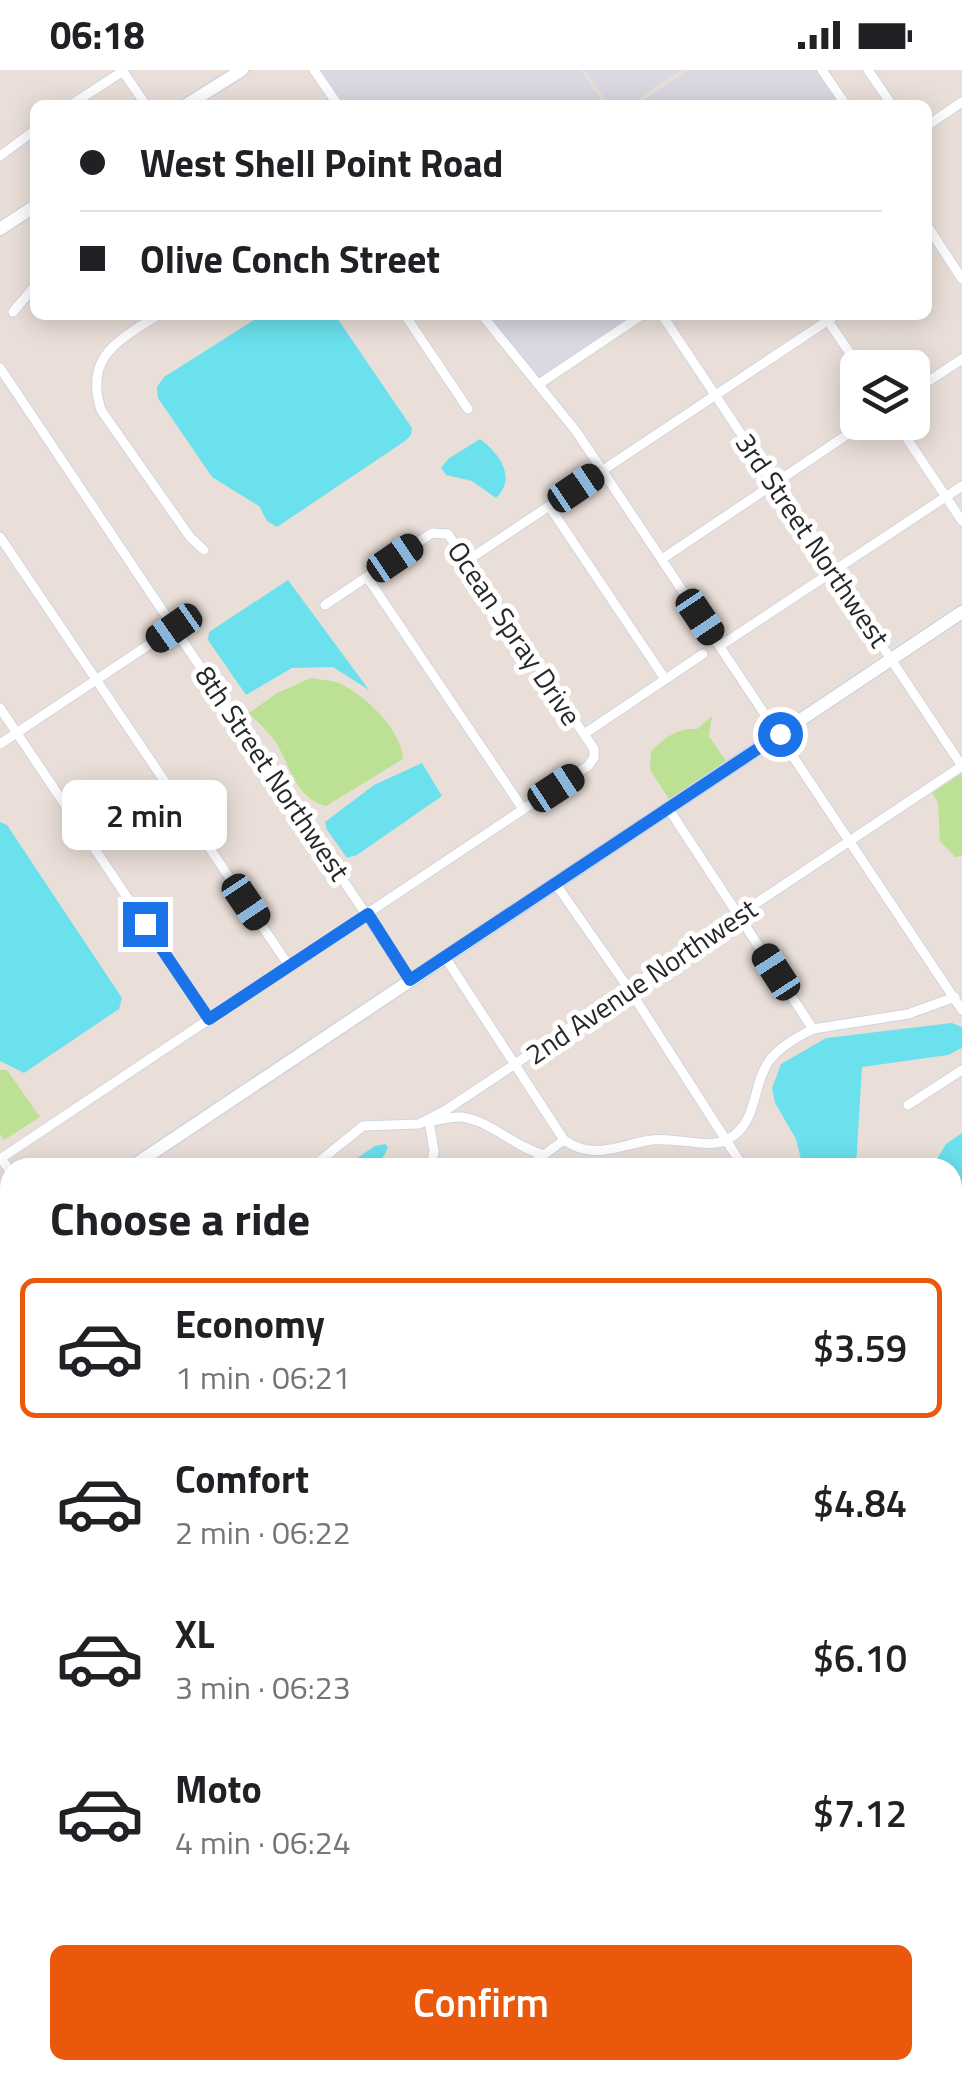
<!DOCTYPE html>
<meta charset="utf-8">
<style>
body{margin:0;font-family:"Titillium Web",sans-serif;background:#f2f2f2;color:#202124;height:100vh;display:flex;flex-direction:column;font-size:38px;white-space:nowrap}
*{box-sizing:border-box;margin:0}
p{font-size:32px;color:#757577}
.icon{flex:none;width:55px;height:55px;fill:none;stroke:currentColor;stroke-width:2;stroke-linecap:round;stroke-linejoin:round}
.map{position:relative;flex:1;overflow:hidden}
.sheet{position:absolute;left:0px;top:1088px;width:962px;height:922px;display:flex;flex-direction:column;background:#fff;border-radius:30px 30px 0 0;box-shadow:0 5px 25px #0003}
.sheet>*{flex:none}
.hud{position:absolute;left:30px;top:30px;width:902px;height:220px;border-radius:15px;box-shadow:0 5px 25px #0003;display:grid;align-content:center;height:220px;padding:0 50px;background:#fff}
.fabs{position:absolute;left:840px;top:280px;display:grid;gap:20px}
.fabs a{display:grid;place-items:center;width:90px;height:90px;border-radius:15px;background:#fff;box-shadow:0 5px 25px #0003;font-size:50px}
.end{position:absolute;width:45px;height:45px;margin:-22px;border:12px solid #1a73e8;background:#fff;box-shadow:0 0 0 5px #fff}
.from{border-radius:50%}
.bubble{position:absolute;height:70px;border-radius:15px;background:#fff;box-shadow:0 5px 25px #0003;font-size:32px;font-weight:600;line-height:70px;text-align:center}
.car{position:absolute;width:30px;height:60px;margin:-30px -15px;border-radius:12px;box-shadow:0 0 8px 2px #0007;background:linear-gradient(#222 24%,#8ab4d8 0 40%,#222 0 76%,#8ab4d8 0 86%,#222 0)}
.hud b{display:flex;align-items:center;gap:35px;height:95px;font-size:38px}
.hud b+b{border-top:2px solid #e0e0e0}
.hud i{width:25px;height:25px;background:#202124}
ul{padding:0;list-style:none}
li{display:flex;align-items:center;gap:30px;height:140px;margin:0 20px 15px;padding:0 30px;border:5px solid transparent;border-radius:15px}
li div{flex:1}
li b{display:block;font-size:38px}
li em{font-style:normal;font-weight:600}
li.selected{border-color:#ea580c}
li>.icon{width:90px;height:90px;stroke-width:1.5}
h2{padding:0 50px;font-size:45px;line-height:120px}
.cta{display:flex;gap:20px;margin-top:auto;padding:20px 50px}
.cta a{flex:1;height:115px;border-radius:15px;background:#ea580c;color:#fff;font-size:40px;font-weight:600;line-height:115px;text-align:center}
.status{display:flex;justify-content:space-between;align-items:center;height:70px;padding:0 50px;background:#fff;direction:ltr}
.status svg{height:28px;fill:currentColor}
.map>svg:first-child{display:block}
</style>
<div class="status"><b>06:18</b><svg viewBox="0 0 49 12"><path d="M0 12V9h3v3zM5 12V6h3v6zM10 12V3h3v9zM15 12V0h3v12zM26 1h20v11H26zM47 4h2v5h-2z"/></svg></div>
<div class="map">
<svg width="962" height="2009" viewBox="0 0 962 2009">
<rect width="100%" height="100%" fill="#eadfd8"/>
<g fill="#dad9e2">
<path d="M319,0H581L605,35H342Z"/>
<path d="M585,0H681L630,35H609Z"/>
<path d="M687,0H817L841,35H636Z"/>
<path d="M487,245H635L539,309Z"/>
</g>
<g fill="#bce194">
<path d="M311,608C321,610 334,610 343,615C368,628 402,661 403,689L326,736C296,728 291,698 277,674C269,662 258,653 249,643L277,623Z"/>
<path d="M712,646L709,666L726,691L669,729L650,700L651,681C665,668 676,658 697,659Z"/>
<path d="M962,703V786L955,787L940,771L938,732L932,723Z"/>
<path d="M0,1000H7L40,1047L4,1070L0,1064Z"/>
</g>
<g fill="#6ae1ed">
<path d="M262,245H335L412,358L411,365L405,371L277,457L267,451L259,436L212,407L158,328L157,317L164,307Z"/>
<path d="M480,369C500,384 517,408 496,428L472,411L446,405L441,398L448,389Z"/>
<path d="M288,510L369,620L333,597L292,598L246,625L208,570L209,562Z"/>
<path d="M422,693L442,726L357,785L347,788L327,760L325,752L374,715Z"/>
<path d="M0,752L7,755L122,928L119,939L24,1003L0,991Z"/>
<path d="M952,953L962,957V978L948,985L862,997L856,1097H803L796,1069L775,1033L772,1018L781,994L826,968Z"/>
<path d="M962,1063V1138L953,1148L952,1098L932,1097L946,1074Z"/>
<path d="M385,1074L388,1077C381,1098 363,1098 344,1097L375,1076Z"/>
<path d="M10,1457V1769L0,1757V1475Z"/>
</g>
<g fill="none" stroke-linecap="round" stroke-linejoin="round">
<defs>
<g id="street">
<path d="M122,0L146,35"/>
<path d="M314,0L338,35"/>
<path d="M822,0L846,35"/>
<path d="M868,0L892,35"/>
<path d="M71,35L123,1"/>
<path d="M928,55L962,32"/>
<path d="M0,86L35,60"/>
<path d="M928,157L962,209"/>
<path d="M13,242L35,216"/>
<path d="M158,245C118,271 84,286 101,340L190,467L204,480"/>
<path d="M405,245L468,339"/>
<path d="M482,245L576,361L962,940"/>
<path d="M662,245L962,696"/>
<path d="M824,245L860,298"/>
<path d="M0,298L410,910"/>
<path d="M539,314L642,245"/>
<path d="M912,322L962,289"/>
<path d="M896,352L962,451"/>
<path d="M549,436L665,609"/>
<path d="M0,467L289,896"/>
<path d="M662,489L866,352"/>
<path d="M468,490L836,245"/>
<path d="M367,507L523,739"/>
<path d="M720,576L962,416"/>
<path d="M0,638L209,949"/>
<path d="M584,664L703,584"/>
<path d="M0,674L174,558"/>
<path d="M668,738L813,959"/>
<path d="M555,813L629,919L744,1098"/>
<path d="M445,887L564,1070C591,1089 614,1078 645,1071C672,1065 708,1080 727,1070C759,1053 751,1017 769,991C779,977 797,967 813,959L908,944L955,927"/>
<path d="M908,1035L962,1000"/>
<path d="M1,1088L10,1101"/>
<path d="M0,1089L588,696L594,688V679L448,464L432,463L325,535"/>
<path d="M311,1098L363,1056L419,1054L446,1040L962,696"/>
<path d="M431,1098L434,1081L429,1051C440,1051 450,1046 461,1047C490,1050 514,1077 542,1084"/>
<path d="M526,1098L564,1070"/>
<path d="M952,1161L962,1154"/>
<path d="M0,1186L10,1200"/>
<path d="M952,1240L962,1254"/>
<path d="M0,1318L10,1332"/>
<path d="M952,1330L962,1324"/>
<path d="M0,1385L10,1399"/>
<path d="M952,1458L962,1452"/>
<path d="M952,1482L962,1496"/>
<path d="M952,1590L962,1584"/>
<path d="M952,1608L962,1622"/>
<path d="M952,1725L962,1739"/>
<path d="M0,1850L10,1866"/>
<path d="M952,1927L962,1920"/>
<path d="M952,1977L962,1991"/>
<path d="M95,2000L101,2009"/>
<path d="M259,2000L265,2009"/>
<path d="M435,2000V2009"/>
<path d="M527,2000V2009"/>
<path d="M628,2000L634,2009"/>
<path d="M323,2009L337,2000"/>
<path d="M827,2009L841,2000"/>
</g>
<g id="secondary">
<path d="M186,35L242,0"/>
<path d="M0,159L35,136"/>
<path d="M130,1098L962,542"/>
<path d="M0,1185L10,1178"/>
</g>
</defs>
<use href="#street" stroke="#ced5e1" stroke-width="11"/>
<use href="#secondary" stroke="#ced5e1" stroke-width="15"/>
<use href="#street" stroke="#fff" stroke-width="9"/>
<use href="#secondary" stroke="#fff" stroke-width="12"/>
</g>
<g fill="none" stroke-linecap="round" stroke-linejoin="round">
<path stroke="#1a73e8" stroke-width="12" d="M145,854L209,949L368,844L410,910L780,664"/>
</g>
<g text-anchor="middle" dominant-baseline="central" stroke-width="10" stroke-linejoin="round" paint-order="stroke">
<g font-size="28" fill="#272727" stroke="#fff">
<text transform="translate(813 470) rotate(56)">3rd Street Northwest</text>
<text transform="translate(515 563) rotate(56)">Ocean Spray Drive</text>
<text transform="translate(273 703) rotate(56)">8th Street Northwest</text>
<text transform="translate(641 911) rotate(-34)">2nd Avenue Northwest</text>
</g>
</g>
</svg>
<div class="fabs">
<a><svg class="icon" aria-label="layers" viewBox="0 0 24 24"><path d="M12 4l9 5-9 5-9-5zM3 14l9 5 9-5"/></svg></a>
</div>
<i class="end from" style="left:780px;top:664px"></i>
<i class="end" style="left:145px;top:854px"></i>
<div class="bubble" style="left:62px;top:710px;width:165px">2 min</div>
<i class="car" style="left:576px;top:418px;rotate:56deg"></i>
<i class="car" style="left:395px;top:488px;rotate:56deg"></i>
<i class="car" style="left:700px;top:547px;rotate:146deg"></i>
<i class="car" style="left:174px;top:558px;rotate:235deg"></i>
<i class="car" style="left:556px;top:718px;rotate:57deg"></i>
<i class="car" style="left:246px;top:832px;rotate:146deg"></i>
<i class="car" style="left:776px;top:902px;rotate:327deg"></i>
<div class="hud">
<b><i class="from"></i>West Shell Point Road</b>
<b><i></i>Olive Conch Street</b>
</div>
<section class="sheet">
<h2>Choose a ride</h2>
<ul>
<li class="selected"><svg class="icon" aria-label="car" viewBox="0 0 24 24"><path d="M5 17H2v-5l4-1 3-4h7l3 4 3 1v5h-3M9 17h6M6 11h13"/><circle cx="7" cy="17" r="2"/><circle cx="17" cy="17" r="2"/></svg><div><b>Economy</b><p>1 min · 06:21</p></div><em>$3.59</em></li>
<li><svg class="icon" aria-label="car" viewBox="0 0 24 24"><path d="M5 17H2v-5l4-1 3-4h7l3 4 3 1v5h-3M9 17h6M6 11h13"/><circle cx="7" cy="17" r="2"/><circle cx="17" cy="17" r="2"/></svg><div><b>Comfort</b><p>2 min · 06:22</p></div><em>$4.84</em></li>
<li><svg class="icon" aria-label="car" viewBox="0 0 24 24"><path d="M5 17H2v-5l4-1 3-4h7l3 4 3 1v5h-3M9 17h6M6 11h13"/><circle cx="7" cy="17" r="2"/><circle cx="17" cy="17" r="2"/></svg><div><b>XL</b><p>3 min · 06:23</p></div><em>$6.10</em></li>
<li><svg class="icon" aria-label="car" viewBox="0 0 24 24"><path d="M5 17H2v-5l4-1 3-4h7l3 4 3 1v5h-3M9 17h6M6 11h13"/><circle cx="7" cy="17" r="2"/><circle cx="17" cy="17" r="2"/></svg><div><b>Moto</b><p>4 min · 06:24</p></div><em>$7.12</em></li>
</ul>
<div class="cta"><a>Confirm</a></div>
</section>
</div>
